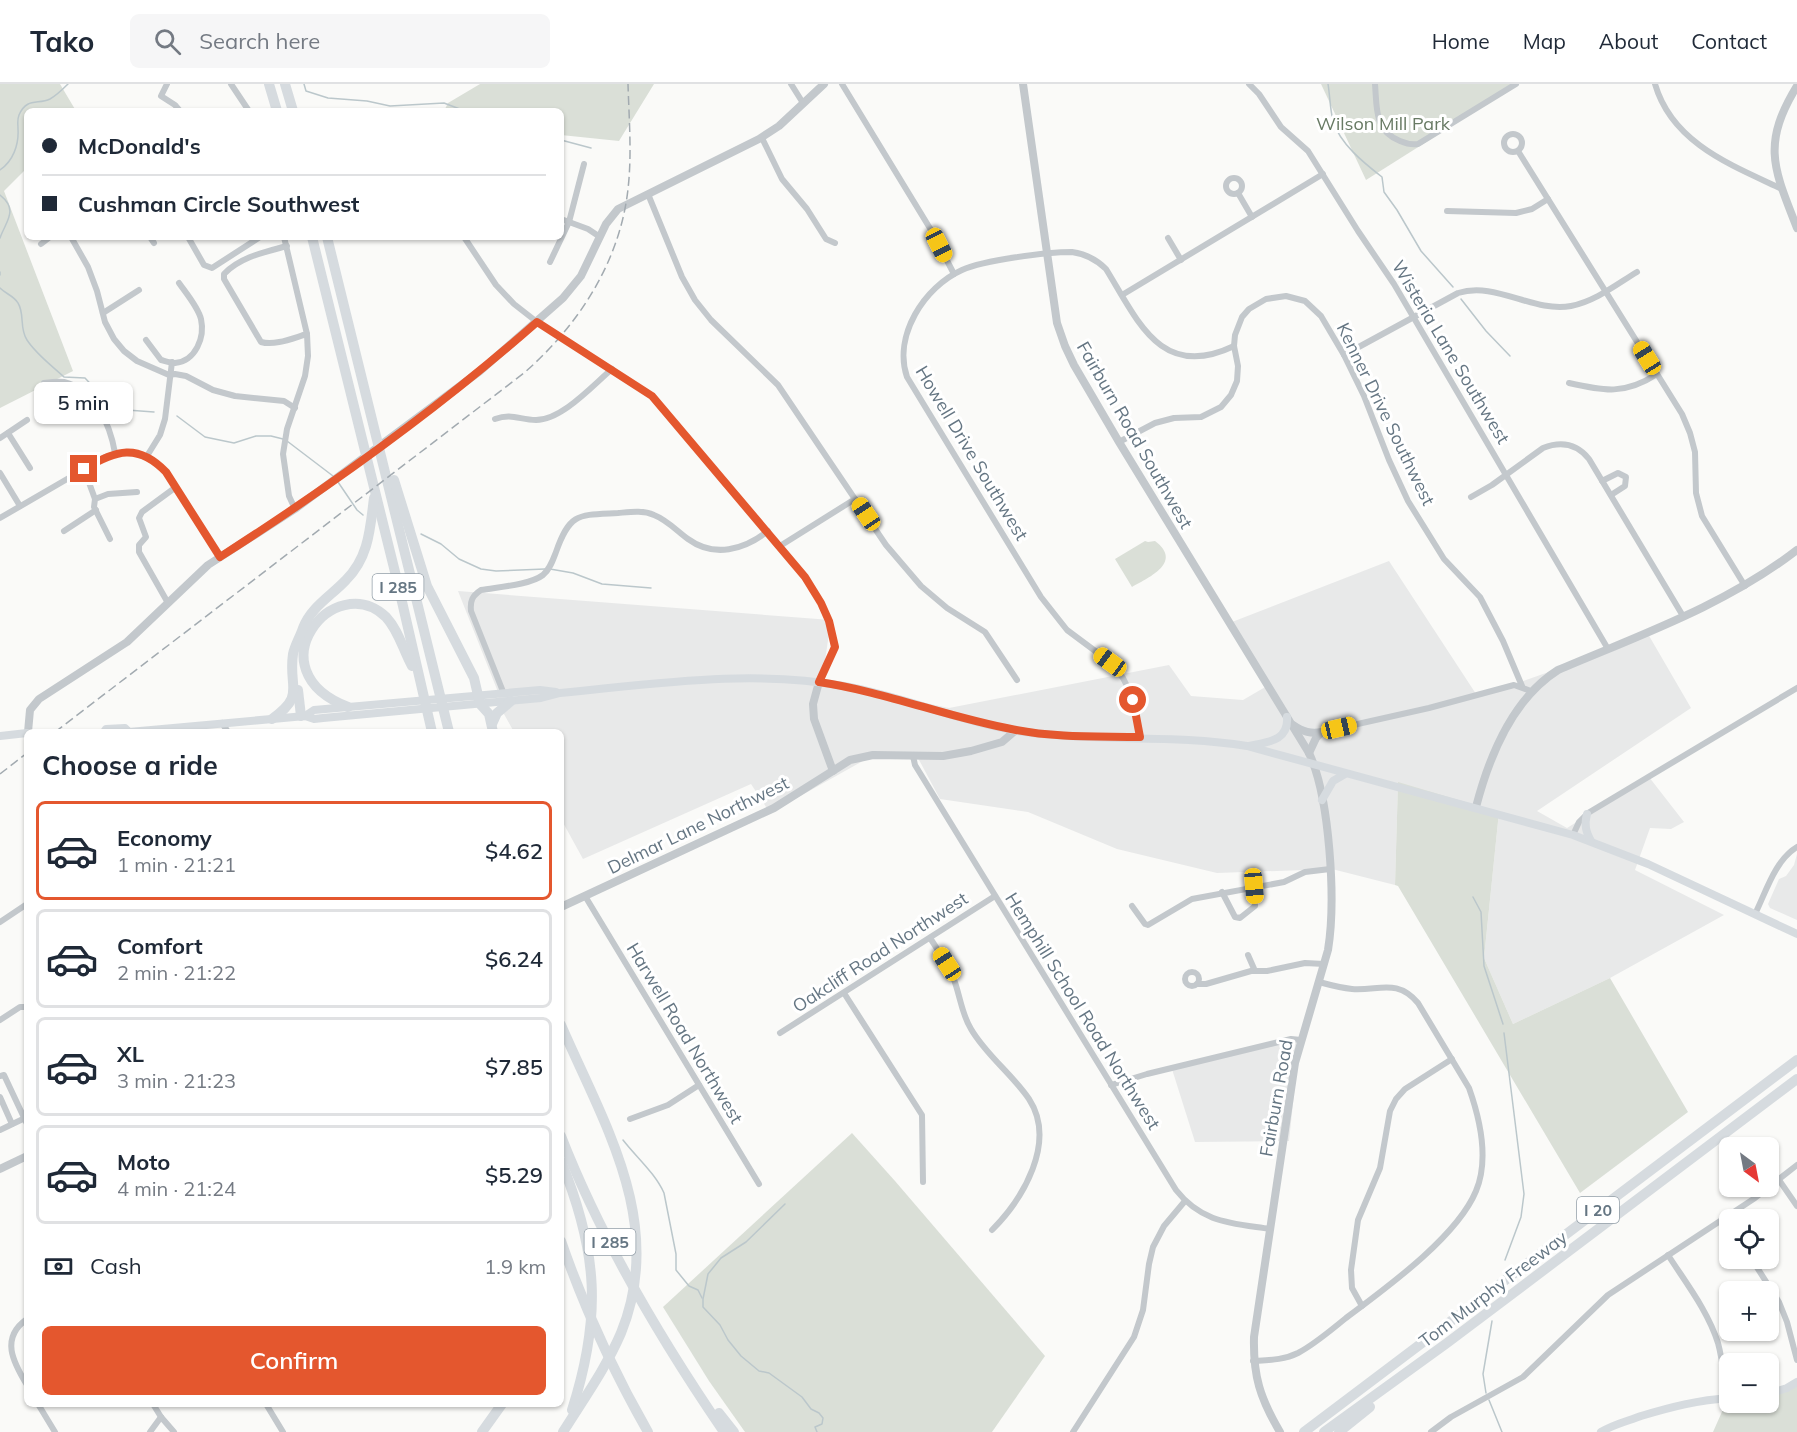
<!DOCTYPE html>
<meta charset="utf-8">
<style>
body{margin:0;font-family:Mulish,sans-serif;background:#f6f6f7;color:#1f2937;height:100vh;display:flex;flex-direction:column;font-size:22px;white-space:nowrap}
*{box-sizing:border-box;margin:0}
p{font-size:20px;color:#747a83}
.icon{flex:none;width:33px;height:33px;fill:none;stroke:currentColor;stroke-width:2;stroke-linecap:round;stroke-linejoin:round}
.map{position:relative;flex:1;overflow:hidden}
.panel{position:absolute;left:24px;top:645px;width:540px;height:678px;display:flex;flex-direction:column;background:#fff;border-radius:9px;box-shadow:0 2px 4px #0004}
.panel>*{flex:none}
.hud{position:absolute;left:24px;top:24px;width:540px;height:132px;border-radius:9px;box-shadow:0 2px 4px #0004;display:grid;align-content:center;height:132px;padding:0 18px;background:#fff}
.needle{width:39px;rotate:148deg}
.buttons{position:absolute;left:1719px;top:1053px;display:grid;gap:12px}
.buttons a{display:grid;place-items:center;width:60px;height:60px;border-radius:9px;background:#fff;box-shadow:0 2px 4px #0004;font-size:30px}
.end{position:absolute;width:27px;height:27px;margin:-14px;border:8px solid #e4572e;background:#fff;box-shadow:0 0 0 3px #fff}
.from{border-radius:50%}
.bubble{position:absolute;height:42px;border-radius:9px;background:#fff;box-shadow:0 2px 4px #0004;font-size:20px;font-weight:600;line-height:42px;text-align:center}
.car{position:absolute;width:18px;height:36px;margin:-18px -9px;border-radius:8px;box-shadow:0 0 4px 2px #0007;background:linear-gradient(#f5c518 24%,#345 0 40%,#f5c518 0 76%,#345 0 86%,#f5c518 0)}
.hud b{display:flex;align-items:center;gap:21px;height:57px;font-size:22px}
.hud b+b{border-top:2px solid #e0e1e3}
.hud i{width:15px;height:15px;background:#1f2937}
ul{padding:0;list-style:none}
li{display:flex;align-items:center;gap:18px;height:99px;margin:0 12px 9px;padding:0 6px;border:3px solid #e0e1e3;border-radius:9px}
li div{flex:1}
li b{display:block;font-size:22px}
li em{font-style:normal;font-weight:600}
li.active{border-color:#e4572e}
li>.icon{width:54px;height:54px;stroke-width:1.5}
h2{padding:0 18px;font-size:27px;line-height:72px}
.pay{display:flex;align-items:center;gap:15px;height:66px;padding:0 18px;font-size:22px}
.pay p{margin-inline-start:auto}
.cta{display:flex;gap:12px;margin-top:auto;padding:12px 18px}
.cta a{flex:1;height:69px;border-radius:9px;background:#e4572e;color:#fff;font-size:24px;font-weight:600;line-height:69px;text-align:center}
header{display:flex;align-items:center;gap:36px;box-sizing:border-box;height:84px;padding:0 30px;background:#fff;border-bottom:2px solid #e0e1e3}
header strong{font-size:28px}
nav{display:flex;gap:33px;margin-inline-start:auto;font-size:21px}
.search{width:420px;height:54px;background:#f6f6f7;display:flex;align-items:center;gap:15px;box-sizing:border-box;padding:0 21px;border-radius:9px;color:#747a83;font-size:22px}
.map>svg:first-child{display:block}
</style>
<header>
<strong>Tako</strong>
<div class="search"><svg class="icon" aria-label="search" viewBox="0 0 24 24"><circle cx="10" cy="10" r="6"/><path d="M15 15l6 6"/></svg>Search here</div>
<nav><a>Home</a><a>Map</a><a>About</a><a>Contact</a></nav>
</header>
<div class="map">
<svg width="1797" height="1348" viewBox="0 0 1797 1348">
<rect width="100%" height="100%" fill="#fafaf8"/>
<g fill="#e8e9e9">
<path d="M1389,477L1478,613L1605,568L1648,550L1691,624L1537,727L1567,744L1649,693L1684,738L1671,745L1650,744L1635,786L1724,831L1610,894L1513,940L1484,874L1499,728L1398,699L1395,801L1332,785L1217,789L1117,765L1028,728L940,715L918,674L870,673L770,729L751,700L583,775L561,735V648H514L500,623L498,608L458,507L831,536L822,597L949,624L1169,581L1191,612L1243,616L1267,602L1232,538Z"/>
<path d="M1797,770V836L1770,824L1768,820L1779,795L1786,792L1794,781Z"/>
<path d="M1300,954L1289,1057L1195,1058L1171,982Z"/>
</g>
<g fill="#dadfd7">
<path d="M0,0H60L76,27H27V84L4,107L73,287L0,324Z"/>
<path d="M480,0H654L619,57L561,51V27H444L448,19Z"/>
<path d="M1321,0H1518L1366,96Z"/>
<path d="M1145,457L1148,458L1155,457C1183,478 1150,493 1132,503L1115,475Z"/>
<path d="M1398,698L1499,728L1484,874L1513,940L1610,894L1688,1028L1580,1109L1398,802L1395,801Z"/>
<path d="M852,1049L895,1097L1045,1272L992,1348H745L709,1297L663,1223Z"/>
<path d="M1797,1297V1348H1713L1729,1312L1730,1318H1768L1769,1307Z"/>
</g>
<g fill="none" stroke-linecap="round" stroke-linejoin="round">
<g stroke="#bbc7cb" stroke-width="1.5">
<path d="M304,0L306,7L328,14L367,17L390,22L444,19L465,27"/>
<path d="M1328,0C1330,12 1330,25 1333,37C1340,60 1364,79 1382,93L1384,108L1397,126L1421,167L1453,203"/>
<path d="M561,56L591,64"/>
<path d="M0,86C13,77 19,61 18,45C18,39 17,36 19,31C27,13 38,21 50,15C57,11 63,5 68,0"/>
<path d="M0,111C19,126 6,137 0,154"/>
<path d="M0,188V191"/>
<path d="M0,204C6,210 14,212 18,219C25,230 19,244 27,256C36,270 51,281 64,293L85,294L101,311L127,326L154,328"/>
<path d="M1461,215L1486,247L1510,272"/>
<path d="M177,332L205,353L234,359L256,352H271L283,355"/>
<path d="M287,357L333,392"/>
<path d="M338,398L357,426L363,431"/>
<path d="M421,450L441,460L459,475L481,485L496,487L545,485"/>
<path d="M550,485L573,489L602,500L651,504"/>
<path d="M1473,813L1481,828L1484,882L1503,940"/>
<path d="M1504,949L1524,1110L1521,1133L1505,1176"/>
<path d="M623,1056C637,1074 655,1089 664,1109L676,1170V1186L689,1202L698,1206L702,1214"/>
<path d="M785,1120L746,1158L721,1174L708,1190L703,1215V1223L720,1241L728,1256L741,1272L759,1287L769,1289L802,1313L811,1325L819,1329L823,1334L822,1340L815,1343L817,1348"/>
<path d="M1486,1309L1483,1290L1492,1237"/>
<path d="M1489,1316L1502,1348"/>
</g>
<g stroke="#c3c8cc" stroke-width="6">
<path d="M167,0L161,12L175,21L180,27"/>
<path d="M231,0L249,27"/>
<path d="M791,0L803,19"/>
<path d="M842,0L931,146L954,190"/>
<path d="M1249,0L1259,10L1281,43L1308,67L1358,147L1394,200L1608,565"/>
<path d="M1375,0C1377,24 1374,47 1400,57C1407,60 1411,61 1418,60L1516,0"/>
<path d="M1655,0C1672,59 1731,81 1782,105"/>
<circle cx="1513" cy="59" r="9"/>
<path d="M762,54L782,95L807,125L826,155L835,159"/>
<path d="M1518,67L1682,330L1690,349L1695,368L1696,409L1702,432L1745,502"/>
<circle cx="1234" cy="102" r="8"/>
<path d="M1238,109L1252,133"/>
<path d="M648,110L682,193L695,216L711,236L778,301L886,461L921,502L947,524L985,548L1017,596"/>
<path d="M1447,127L1516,129L1532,125L1548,115"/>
<path d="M561,135L588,145L600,153"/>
<path d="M71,153L88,183L97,207L105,238L114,255L124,267L137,277L169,291L175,290L186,292L213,306L235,312L284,317L295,324"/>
<path d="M150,153L154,159"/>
<path d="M188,153L204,181L212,184L260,153"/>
<path d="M284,153L307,250L308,272L305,292L287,345L283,370L289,412L295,425"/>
<path d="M464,153L496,201L514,220L537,238L652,312L805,493L821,519L829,537L835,563L819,598"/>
<path d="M1168,154L1181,176"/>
<path d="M41,160L50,153"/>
<path d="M287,162C265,168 240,173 224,190V195L261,258C275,262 293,254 307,250"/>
<path d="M550,178L569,138L584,80"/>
<path d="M1122,211L1323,90"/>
<path d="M103,229L139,206"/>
<path d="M146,256L161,276C165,277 171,279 175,279C196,277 205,253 201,235C198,223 186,209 179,199"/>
<path d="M1344,271L1458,209C1496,197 1533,229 1571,222C1596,217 1617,200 1637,188"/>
<path d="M44,299C51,298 58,297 64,298C95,306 110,340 115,369"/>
<path d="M1569,299C1604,307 1625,311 1657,290"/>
<path d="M495,335C512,329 520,336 536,336C562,336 593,301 612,285"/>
<path d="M8,349L30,384"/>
<path d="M0,354L27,336"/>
<path d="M1119,358L1155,339L1174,334L1201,333L1221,323L1231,311L1237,297L1238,282L1234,262L1235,251L1242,233L1249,225L1266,215L1286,212L1305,217L1321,232L1344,271L1364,312L1389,376L1408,417L1444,475L1480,513L1503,557L1522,602"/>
<path d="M147,372L160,351L165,335L172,278"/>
<path d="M84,385L95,415"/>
<path d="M0,389L20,422"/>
<path d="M1602,397L1618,389L1626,393L1625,402L1611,411"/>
<path d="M1471,413L1492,401L1543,364C1561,357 1577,360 1589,375L1683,532"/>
<path d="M0,434L105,373C129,364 148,370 166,388L220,473"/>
<path d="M64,447L96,426"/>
<path d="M110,455L94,423L95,415L108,410L137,408"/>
<path d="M780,462L855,415"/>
<path d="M168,519L139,468V461L146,453L139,434L142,428L176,403"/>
<path d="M504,610L471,527C470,517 472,512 481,506C497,503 530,501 543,491C550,485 553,476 556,468C570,428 579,431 618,429C630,428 643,426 654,431C667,436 677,447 688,455C714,474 744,466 768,447"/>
<path d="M222,639L228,648"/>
<path d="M1322,648L1429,624L1514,601L1531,607"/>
<path d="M1140,653L1133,614L1123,594L1110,578L1067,546L1041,513L907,293C893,252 924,203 962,186C984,176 1047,168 1072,168C1086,170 1096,175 1106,185C1138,237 1161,297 1234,262"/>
<path d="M913,672L915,681L1176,1106C1202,1139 1231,1139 1270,1145"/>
<path d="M1573,751L1579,738L1588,729L1797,604"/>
<path d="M1222,808L1235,833L1240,834L1255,822L1254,802"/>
<path d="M585,812L759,1100"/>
<path d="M1132,822L1145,840L1148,841L1192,815L1284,798L1305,788L1330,785"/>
<path d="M1755,830C1766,808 1775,776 1797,763"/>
<path d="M0,838L27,820"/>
<path d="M930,854C938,866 947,879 953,893C960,910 961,929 971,945C986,971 1012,990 1029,1015C1057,1058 1023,1115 992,1146"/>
<path d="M1248,871L1255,887"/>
<circle cx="1192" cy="895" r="7"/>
<path d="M1197,900H1206L1251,887H1267L1305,879L1324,880"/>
<path d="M844,909L922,1031L923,1098"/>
<path d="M0,936L20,923H27"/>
<path d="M780,949L995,812"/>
<path d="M0,992L4,991L27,1040"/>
<path d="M1111,1001L1147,990L1291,955L1301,956"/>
<path d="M0,1013L12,1040"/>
<path d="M630,1035L668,1021L699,1001"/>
<path d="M0,1046L25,1034"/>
<path d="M1779,1096L1797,1122"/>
<path d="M1668,1171C1686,1199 1708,1227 1718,1259C1723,1277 1724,1296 1727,1314"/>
<path d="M1751,1174L1779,1218L1787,1238L1797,1276"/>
<path d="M1362,1222L1352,1204L1351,1186L1358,1136L1380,1084L1390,1027L1396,1015L1405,1005L1452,975"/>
<path d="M27,1235C0,1254 13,1278 27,1301"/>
<path d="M1253,1277C1269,1276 1284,1276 1298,1269C1315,1260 1331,1246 1346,1234C1386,1204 1457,1153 1476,1107C1489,1076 1480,1035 1469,1004L1418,919C1397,894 1379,907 1352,905C1341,904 1330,901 1319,898"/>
<path d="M38,1320L55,1348"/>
<path d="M153,1320L161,1333L174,1348"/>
<path d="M266,1320L283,1348"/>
<path d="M150,1348L161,1333"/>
<path d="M1073,1348L1134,1253L1143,1226L1149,1180L1153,1163L1164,1142L1185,1117"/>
<path d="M1431,1348L1451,1333L1523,1293L1608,1211L1755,1114L1797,1081"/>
</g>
<g stroke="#c3c8cc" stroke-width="8">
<path d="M1023,0L1057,239L1065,262L1074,281L1119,358L1309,669C1330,714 1336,817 1328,866L1295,979L1254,1253C1253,1292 1260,1314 1280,1348"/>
<path d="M1797,2C1761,61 1774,85 1797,144"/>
<path d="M819,598L813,620L814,635L833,687"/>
<path d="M1293,641C1303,648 1311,650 1322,648"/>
<path d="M28,648L30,626L39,615L127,558L208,481L295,425L480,287L563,214L581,192L606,140L618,125L759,55L779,42L824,0"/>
<path d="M1309,669L1316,654L1321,649"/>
<path d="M1476,723C1489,673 1512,615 1558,586C1640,551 1726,521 1797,466"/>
<path d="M561,823L774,724L850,676L873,671L943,672L971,667L1002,658L1016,646"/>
<path d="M0,1085L27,1072"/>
</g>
<g stroke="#d6dbdf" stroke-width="8">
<path d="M305,632L314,626L540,606L556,608"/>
<path d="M104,648L106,645L125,644L129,648L305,632L314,635L323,634L541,614L560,609C654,600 750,585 844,602C906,613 963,639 1025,648C1098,658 1173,650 1247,662L1573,751L1648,780L1797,850"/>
<path d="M0,652L27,649"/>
<path d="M1249,662C1268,658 1289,657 1287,633"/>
<path d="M1322,716L1333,697L1345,690"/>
<path d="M1587,730C1584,741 1586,748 1591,757"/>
<path d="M1768,1310L1787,1304L1797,1298"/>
<path d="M1601,1348C1614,1340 1628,1337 1641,1332C1671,1323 1698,1316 1730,1314"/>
</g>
<g stroke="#d6dbdf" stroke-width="10">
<path d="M269,0L277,27"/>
<path d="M285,0L293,27"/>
<path d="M312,153L397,496L432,648"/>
<path d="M327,153L449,648"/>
<path d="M394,396L427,502L474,594L480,620L489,630L493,648"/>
<path d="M298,606L301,632"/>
<path d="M348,623C252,586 334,484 386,533C399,547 403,566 412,582"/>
<path d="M272,635C306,611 288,604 293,570C295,561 300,553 303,544C311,523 331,512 346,496C369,473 370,445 374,414"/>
<path d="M492,640L497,629L511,617"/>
<path d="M561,941C604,1040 666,1139 621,1249C606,1284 583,1316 563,1348"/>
<path d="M561,1052C602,1157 661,1256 724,1348"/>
<path d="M561,1077C598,1168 602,1232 572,1326"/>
<path d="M561,1157C584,1223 613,1287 648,1348"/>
<path d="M719,1329L734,1348"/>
<path d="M482,1348L502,1320"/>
<path d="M1304,1348L1797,976"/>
<path d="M1324,1348L1447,1259L1797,995"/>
<path d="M1339,1348L1370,1323"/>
</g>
<g stroke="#a2aab0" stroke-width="1.5" stroke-dasharray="9 4.5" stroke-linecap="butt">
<path d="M55,648L524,289C578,242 620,178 628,105C632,70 629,35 628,0"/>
<path d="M0,690L27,669"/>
</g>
</g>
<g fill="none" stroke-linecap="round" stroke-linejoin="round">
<path stroke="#e4572e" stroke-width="8" d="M84,385C116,366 138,359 166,388L220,473C331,402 438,325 537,238L652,312L805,493L821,519L829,537L835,563L819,598C886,608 949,634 1016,646C1057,654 1099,652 1140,653L1133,616"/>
</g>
<g text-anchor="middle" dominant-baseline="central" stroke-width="6" stroke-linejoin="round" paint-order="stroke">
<g fill="#fff" stroke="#939fa8" stroke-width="1.5">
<rect x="372.5" y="490" width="51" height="26" rx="4.5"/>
<rect x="1577" y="1113" width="42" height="26" rx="4.5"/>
<rect x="584.5" y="1145" width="51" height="26" rx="4.5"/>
</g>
<g font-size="16" font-weight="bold" fill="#657683">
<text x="398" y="503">I 285</text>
<text x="1598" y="1126">I 20</text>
<text x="610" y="1158">I 285</text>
</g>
<g font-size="18" fill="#687a64" stroke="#fff">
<text x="1383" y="39">Wilson Mill Park</text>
</g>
<g font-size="18" fill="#657683" stroke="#fff">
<text transform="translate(1451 268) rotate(59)">Wisteria Lane Southwest</text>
<text transform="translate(1386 330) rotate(64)">Kenner Drive Southwest</text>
<text transform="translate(1135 351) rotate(60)">Fairburn Road Southwest</text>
<text transform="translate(972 369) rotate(59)">Howell Drive Southwest</text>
<text transform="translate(698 741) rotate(-26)">Delmar Lane Northwest</text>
<text transform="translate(880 868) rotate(-33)">Oakcliff Road Northwest</text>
<text transform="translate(1083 927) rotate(58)">Hemphill School Road Northwest</text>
<text transform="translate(685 949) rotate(59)">Harwell Road Northwest</text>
<text transform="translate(1276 1014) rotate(-80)">Fairburn Road</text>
<text transform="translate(1493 1205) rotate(-37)">Tom Murphy Freeway</text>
</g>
</g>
</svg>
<div class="buttons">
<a><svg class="needle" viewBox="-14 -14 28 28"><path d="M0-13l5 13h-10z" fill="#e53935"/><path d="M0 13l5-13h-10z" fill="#747a83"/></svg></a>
<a><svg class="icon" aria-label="locate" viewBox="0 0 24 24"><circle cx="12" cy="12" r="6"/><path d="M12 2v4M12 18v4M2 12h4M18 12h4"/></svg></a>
<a>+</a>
<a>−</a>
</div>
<i class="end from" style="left:1133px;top:616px"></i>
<i class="end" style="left:84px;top:385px"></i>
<div class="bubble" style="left:34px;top:298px;width:99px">5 min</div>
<i class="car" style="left:939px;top:161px;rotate:153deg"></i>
<i class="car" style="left:1647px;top:274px;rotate:328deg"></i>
<i class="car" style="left:866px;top:430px;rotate:326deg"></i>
<i class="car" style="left:1110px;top:578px;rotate:306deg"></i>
<i class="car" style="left:1339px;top:644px;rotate:77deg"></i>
<i class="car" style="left:1254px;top:802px;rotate:175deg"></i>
<i class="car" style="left:947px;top:880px;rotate:327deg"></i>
<div class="hud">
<b><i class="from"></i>McDonald's</b>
<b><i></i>Cushman Circle Southwest</b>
</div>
<section class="panel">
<h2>Choose a ride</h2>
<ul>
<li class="active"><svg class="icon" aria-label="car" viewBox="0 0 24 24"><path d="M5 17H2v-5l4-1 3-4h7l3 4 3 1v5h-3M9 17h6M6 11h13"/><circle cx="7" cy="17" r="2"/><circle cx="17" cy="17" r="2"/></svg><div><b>Economy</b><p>1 min · 21:21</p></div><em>$4.62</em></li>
<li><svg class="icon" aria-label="car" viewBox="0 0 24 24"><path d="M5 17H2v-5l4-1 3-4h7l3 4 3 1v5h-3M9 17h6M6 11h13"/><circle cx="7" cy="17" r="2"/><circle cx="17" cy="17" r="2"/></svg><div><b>Comfort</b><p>2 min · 21:22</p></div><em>$6.24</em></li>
<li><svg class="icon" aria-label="car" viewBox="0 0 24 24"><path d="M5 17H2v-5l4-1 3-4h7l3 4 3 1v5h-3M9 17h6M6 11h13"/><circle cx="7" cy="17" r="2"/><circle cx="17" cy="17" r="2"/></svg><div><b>XL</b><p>3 min · 21:23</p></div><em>$7.85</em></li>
<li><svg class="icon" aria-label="car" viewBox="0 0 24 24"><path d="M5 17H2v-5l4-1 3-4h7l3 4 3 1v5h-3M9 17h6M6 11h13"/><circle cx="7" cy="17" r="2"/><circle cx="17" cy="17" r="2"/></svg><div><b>Moto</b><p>4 min · 21:24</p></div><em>$5.29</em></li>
</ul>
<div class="pay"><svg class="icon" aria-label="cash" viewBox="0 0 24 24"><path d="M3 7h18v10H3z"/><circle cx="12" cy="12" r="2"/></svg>Cash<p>1.9 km</p></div>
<div class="cta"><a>Confirm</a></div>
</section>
</div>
